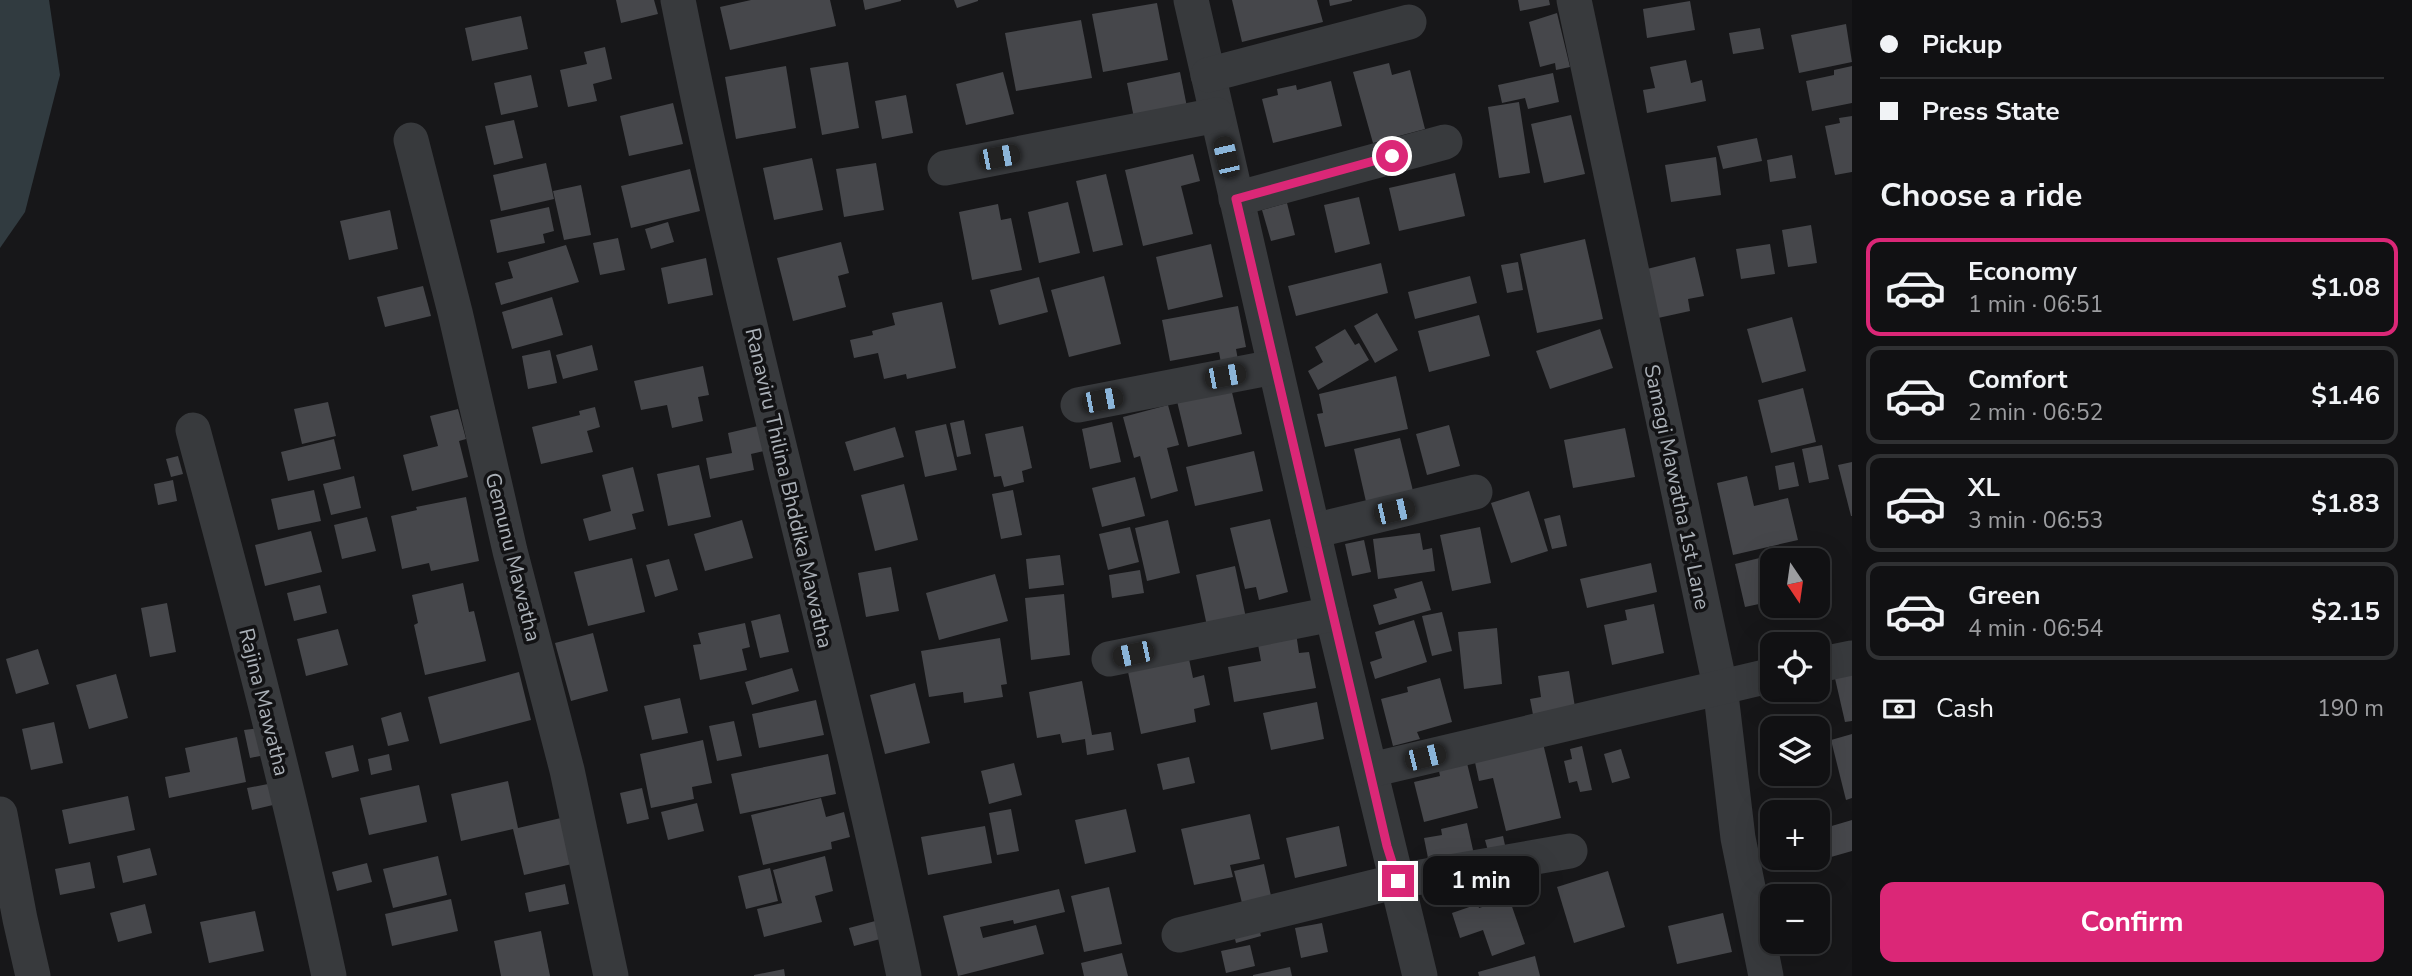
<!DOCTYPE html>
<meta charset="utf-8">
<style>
body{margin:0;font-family:"Nunito Sans",sans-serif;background:#1a1a1c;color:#f1f3f6;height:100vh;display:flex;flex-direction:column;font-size:26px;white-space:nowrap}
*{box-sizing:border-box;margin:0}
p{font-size:23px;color:#9c9da0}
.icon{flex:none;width:38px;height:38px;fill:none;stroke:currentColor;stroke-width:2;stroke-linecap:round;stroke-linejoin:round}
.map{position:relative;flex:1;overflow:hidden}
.side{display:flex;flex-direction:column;background:#111113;width:560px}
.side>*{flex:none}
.banner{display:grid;align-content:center;height:154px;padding:0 28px;background:#111113}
.needle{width:46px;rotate:167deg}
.fabs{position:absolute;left:1760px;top:548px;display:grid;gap:14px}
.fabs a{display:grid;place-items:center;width:70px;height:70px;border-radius:14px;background:#111113;box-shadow:0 7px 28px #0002,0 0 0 2px #303133;font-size:35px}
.end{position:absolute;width:32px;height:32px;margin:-16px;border:9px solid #db2777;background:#fff;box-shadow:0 0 0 4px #fff}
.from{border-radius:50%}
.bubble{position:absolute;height:49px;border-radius:14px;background:#111113;box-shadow:0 7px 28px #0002,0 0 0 2px #303133;font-size:23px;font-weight:700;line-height:49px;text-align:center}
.car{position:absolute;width:21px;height:42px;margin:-21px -10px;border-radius:9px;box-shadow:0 0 5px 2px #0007;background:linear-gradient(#222 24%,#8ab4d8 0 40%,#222 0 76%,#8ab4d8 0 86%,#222 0)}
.banner b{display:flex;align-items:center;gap:24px;height:66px;font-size:26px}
.banner b+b{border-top:2px solid #303133}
.banner i{width:18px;height:18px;background:#f1f3f6}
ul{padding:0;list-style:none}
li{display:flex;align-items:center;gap:21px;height:98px;margin:0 14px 10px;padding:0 14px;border:4px solid #303133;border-radius:14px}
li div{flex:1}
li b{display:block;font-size:26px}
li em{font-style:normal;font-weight:700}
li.current{border-color:#db2777}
li>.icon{width:63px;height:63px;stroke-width:1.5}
h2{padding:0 28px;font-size:32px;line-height:84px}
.pay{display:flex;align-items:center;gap:18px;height:77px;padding:0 28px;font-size:26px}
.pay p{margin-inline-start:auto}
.primary-button{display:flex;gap:14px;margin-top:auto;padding:14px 28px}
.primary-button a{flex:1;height:80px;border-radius:14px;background:#db2777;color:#fff;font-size:28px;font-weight:700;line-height:80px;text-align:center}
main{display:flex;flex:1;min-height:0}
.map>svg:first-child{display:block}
</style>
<main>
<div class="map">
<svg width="1852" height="976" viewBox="0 0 1852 976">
<rect width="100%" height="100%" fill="#171719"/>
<path fill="#313b40" d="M0,0H49L60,75L25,212L0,248Z"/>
<g fill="#46474b">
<path d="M616,0H654L658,14L621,23Z"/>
<path d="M751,0H830L836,26L730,50L720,7Z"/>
<path d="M863,0H901V1L865,10Z"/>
<path d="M954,0H978V1L957,8Z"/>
<path d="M1232,0H1317L1323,22L1242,42Z"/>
<path d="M1329,0H1352V1L1330,6Z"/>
<path d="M1518,0H1549L1550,5L1520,11Z"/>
<path d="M1690,1L1695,30L1647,38L1643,9Z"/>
<path d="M1157,3L1168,60L1103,72L1092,14Z"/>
<path d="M1557,13L1570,67L1556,70L1555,63L1540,67L1529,22Z"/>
<path d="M521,16L528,49L472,61L465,28Z"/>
<path d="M1081,20L1092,78L1016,91L1005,33Z"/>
<path d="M1846,24L1852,62L1799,73L1791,35Z"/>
<path d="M1760,28L1764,49L1733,54L1729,33Z"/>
<path d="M605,47L612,79L593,84L597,101L568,107L560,70L587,64L584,52Z"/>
<path d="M1686,60L1691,83L1702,80L1706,101L1647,113L1643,90L1655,88L1650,67Z"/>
<path d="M848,62L859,128L822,135L810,68Z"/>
<path d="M1389,63L1392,75L1410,70L1425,129L1373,143L1353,72Z"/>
<path d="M786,66L796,128L736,139L725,77Z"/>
<path d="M1852,66V103L1812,111L1806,81L1834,75V70Z"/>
<path d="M1003,72L1014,114L966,125L956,84Z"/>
<path d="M1180,72L1187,107L1134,118L1127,83Z"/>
<path d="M1553,73L1559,102L1528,109L1525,98L1502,103L1498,85Z"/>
<path d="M531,75L538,107L501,115L494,83Z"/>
<path d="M1331,81L1342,126L1273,143L1262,99L1278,95L1277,89L1296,85L1297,90Z"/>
<path d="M906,95L913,133L882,139L875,101Z"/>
<path d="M1519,102L1530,173L1499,178L1488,107Z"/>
<path d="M673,103L683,144L629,156L620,116Z"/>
<path d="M1571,115L1585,174L1544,183L1531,124Z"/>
<path d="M1852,116V172L1835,175L1825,126L1840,123L1839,118Z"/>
<path d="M514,120L523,158L494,165L485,126Z"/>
<path d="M1757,138L1762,161L1723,169L1717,146Z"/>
<path d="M1193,154L1200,181L1181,186L1193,234L1143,246L1125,170Z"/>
<path d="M1792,155L1796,178L1770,182L1767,160Z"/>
<path d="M1716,157L1721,195L1671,202L1665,165Z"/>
<path d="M812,158L823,210L774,220L763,168Z"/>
<path d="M546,163L554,199L501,211L493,175Z"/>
<path d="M876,163L884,210L844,217L836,169Z"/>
<path d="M690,169L700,211L631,228L621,186Z"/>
<path d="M1455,173L1465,216L1399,231L1389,188Z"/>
<path d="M1106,174L1123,245L1093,252L1076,181Z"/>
<path d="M581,185L591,235L564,240L553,191Z"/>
<path d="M1359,197L1370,244L1335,253L1324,205Z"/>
<path d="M1068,202L1080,253L1039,263L1028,212Z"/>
<path d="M1287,203L1295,235L1271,241L1262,210Z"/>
<path d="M998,204L1001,220L1011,218L1022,270L972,280L959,212Z"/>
<path d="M549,207L554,231L543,234L545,243L497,253L490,220Z"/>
<path d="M390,210L398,249L349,260L340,221Z"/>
<path d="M668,222L674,242L651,249L645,229Z"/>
<path d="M1811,225L1817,263L1788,267L1782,230Z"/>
<path d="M618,238L625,270L600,275L593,243Z"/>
<path d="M1585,239L1603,319L1537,333L1520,254Z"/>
<path d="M841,242L849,273L838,276L846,307L793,321L777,258Z"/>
<path d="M1211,244L1223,297L1168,310L1156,257Z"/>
<path d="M1770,244L1775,274L1741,279L1736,249Z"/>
<path d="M566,245L579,282L501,305L495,283L513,278L508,262Z"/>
<path d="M1695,257L1704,296L1688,299L1690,311L1658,318L1647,269Z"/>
<path d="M706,258L713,295L668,304L661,268Z"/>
<path d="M1518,262L1523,290L1507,293L1501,265Z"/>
<path d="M1381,263L1388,293L1296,316L1288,286Z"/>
<path d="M1104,276L1121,344L1069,357L1051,290Z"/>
<path d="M1470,276L1477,303L1415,319L1408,292Z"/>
<path d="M1039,277L1048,312L999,325L990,290Z"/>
<path d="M423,286L431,316L385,327L377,297Z"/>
<path d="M552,297L563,335L512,349L502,312Z"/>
<path d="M942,302L956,368L907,379L906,374L884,379L878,353L854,358L850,340L873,335L872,331L895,325L892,313Z"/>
<path d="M1238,306L1246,347L1236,349L1238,360L1221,363L1219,352L1170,361L1162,320Z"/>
<path d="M1377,313L1398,350L1375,363L1354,326Z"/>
<path d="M1479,315L1490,356L1429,372L1418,331Z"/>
<path d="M1792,317L1806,371L1762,383L1747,329Z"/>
<path d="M1345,329L1355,345L1359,343L1369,360L1318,390L1308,371L1323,362L1315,347Z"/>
<path d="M1600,329L1613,368L1550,389L1536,351Z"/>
<path d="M592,345L598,370L563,379L556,355Z"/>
<path d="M550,350L557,383L528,389L522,356Z"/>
<path d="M703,366L709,395L698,397L703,421L672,428L667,405L641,410L634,381Z"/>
<path d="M1396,376L1408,429L1325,447L1317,414L1323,413L1319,394Z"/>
<path d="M1230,384L1242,434L1188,447L1176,397Z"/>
<path d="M1803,388L1816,442L1771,453L1758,400Z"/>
<path d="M328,402L336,436L302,444L294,409Z"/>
<path d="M1168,405L1179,445L1167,448L1178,491L1151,499L1140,456L1134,458L1123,417Z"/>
<path d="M595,407L600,427L587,431L593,452L541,464L532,427L580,415L579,411Z"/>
<path d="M458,409L466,439L459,441L468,477L412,491L403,455L438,446L430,416Z"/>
<path d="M964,420L971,454L957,457L950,423Z"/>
<path d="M1112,422L1121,462L1090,469L1082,429Z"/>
<path d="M946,424L957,470L925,477L915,431Z"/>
<path d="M1449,425L1460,466L1427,475L1416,434Z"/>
<path d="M758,426L764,451L751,454L754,470L710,479L706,458L732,453L728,433Z"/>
<path d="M1023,426L1032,468L1022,471L1024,482L1004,487L1001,476L994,477L985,434Z"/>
<path d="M895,427L904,457L854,471L845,442Z"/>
<path d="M1625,428L1635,477L1573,488L1564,440Z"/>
<path d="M1400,438L1414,495L1367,506L1354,449Z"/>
<path d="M334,439L341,469L288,481L281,452Z"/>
<path d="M1822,445L1829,479L1809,483L1802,449Z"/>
<path d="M1254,451L1263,491L1195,506L1186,467Z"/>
<path d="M178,456L183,474L171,477L166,459Z"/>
<path d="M1794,462L1799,486L1779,490L1775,466Z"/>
<path d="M1852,462V516H1851L1838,465Z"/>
<path d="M699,465L711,517L668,526L657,474Z"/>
<path d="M633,467L644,511L632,514L636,529L589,541L583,519L611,511L602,475Z"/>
<path d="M354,476L361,508L331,515L323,484Z"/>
<path d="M1747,476L1754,506L1788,498L1798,540L1733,555L1717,483Z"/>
<path d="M1135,477L1145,516L1102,527L1092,488Z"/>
<path d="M173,480L177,501L158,505L154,484Z"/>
<path d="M904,484L918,540L875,551L861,495Z"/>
<path d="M314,490L321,521L278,530L271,499Z"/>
<path d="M1013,490L1022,535L1001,539L992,494Z"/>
<path d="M1529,491L1548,551L1511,563L1491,503Z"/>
<path d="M466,497L479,561L431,571L429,563L402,569L391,516L417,510L416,507Z"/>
<path d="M1560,515L1567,546L1552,549L1544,519Z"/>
<path d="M367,517L376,551L342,559L334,525Z"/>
<path d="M1270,519L1288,592L1259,600L1256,587L1245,589L1230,528Z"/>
<path d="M742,520L753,558L705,571L694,534Z"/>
<path d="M1168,520L1180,573L1147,581L1135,528Z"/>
<path d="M1130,527L1139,562L1108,570L1099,534Z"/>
<path d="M1480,527L1491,583L1452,591L1440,535Z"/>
<path d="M311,531L322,572L265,586L255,545Z"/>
<path d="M1420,533L1423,550L1432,548L1435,571L1378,579L1373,539Z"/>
<path d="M1364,540L1371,572L1352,576L1345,544Z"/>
<path d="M1797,549L1799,560H1773V601L1745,607L1735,564Z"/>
<path d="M1060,555L1064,585L1029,589L1026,559Z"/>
<path d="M632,558L645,612L588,626L574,572Z"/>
<path d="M669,559L678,590L655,597L646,565Z"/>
<path d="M1651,563L1657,592L1587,608L1580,579Z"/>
<path d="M1235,566L1246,618L1207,626L1196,575Z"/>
<path d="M891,567L899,611L866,617L858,573Z"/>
<path d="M1140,570L1144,593L1112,598L1109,575Z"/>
<path d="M995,574L1008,621L939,640L926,593Z"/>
<path d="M1422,581L1431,610L1379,625L1373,605L1397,598L1394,589Z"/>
<path d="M463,583L469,612L474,611L486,661L425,675L414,625L418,623L412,595Z"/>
<path d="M320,585L327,613L294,621L287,593Z"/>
<path d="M1064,594L1070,655L1031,660L1025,598Z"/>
<path d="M167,603L176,652L150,657L141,608Z"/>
<path d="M1654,604L1664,653L1612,665L1604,625L1627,620L1625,610Z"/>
<path d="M1442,612L1452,651L1432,656L1422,616Z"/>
<path d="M780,614L789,652L760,658L751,621Z"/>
<path d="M1414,620L1427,662L1375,679L1370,662L1382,658L1375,632Z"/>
<path d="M745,623L750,647L742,649L747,670L700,680L693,645L701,644L698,633Z"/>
<path d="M1497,628L1502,684L1464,689L1458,632Z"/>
<path d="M338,629L348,665L306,676L297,639Z"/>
<path d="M593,633L608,691L571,701L555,643Z"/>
<path d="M1296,633L1299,653L1309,652L1316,688L1234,702L1228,667L1261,661L1257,639Z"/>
<path d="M1000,638L1007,684L1001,685L1003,697L964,703L963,692L929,697L921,651Z"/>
<path d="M38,649L49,684L16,694L6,659Z"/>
<path d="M1189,659L1193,678L1204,675L1210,705L1194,709L1196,722L1141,734L1128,672Z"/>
<path d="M792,668L799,691L752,705L745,682Z"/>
<path d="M1852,670V721L1845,722L1834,674Z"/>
<path d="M1569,671L1577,719L1534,720L1530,699L1541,697L1538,676Z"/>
<path d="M519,672L531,720L440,744L428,697Z"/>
<path d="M116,674L128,718L89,729L76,685Z"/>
<path d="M1440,678L1452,722L1417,732L1420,739L1393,746L1381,699L1408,692L1407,687Z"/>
<path d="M1082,681L1092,735L1111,732L1114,750L1087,755L1085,739L1062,743L1060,734L1037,738L1029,692Z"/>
<path d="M915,683L930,743L885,754L870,695Z"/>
<path d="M680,698L688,733L652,740L644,706Z"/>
<path d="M816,700L824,735L759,748L752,714Z"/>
<path d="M1317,702L1324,739L1271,750L1263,713Z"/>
<path d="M401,712L409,741L388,746L381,718Z"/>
<path d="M734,721L742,756L717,761L709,726Z"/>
<path d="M54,722L63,763L31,770L22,729Z"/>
<path d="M259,728L265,755L250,758L244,730Z"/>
<path d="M1852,734V798L1846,800L1831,740Z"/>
<path d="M1541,735L1561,818L1506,831L1493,778L1479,781L1473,753Z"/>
<path d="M237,737L246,782L169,798L165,777L190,772L185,748Z"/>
<path d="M703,740L712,783L692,787L694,799L651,808L640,754Z"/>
<path d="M353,745L359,771L332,778L325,752Z"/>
<path d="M1582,746L1592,790L1580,792L1577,781L1569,783L1564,761L1572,759L1570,749Z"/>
<path d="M1621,749L1630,778L1612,783L1604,754Z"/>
<path d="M389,754L392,770L371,775L368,759Z"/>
<path d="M828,754L836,794L740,814L731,774Z"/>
<path d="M1189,757L1195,783L1163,790L1157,764Z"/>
<path d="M1466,759L1478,808L1424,822L1414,782L1440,776L1438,766Z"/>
<path d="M1014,763L1022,795L989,804L981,771Z"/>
<path d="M508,781L518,828L561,818L572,864L524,875L513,829L461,841L451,794Z"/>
<path d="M268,784L273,805L252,810L247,788Z"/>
<path d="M419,785L427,822L369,835L360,798Z"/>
<path d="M642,788L649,819L627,824L620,793Z"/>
<path d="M128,796L135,830L69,844L62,810Z"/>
<path d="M821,798L826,817L844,812L850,837L831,842L832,849L763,865L751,815Z"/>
<path d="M697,803L704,831L668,840L661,812Z"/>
<path d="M1011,809L1019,851L997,855L989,813Z"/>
<path d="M1126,809L1136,852L1085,864L1075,820Z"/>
<path d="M1250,814L1260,859L1230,865L1233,877L1194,885L1181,829Z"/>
<path d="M1852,820V851L1824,859L1818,830Z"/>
<path d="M1467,823L1475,859L1429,863L1424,838L1442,835L1441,829Z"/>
<path d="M985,826L992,863L928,875L921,837Z"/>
<path d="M1339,826L1347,866L1295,878L1286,838Z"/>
<path d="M1503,836L1507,854L1490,858L1485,840Z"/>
<path d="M150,848L157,875L123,883L117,856Z"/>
<path d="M438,856L447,895L393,908L383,869Z"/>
<path d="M825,856L833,891L815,896L822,922L764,937L757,909L782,903L773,870Z"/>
<path d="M90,862L95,888L60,895L55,869Z"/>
<path d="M367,863L372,882L337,891L332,872Z"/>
<path d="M1264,864L1271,896L1242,903L1234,871Z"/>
<path d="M770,868L778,901L746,909L738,876Z"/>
<path d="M1608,871L1625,927L1574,943L1557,887Z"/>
<path d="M565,884L569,904L529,912L525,893Z"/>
<path d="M1109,887L1122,944L1084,952L1071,896Z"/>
<path d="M1059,889L1065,912L1014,924L1013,920L980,927L983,938L1036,925L1044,954L958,976L943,916Z"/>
<path d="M1509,898L1525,944L1492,956L1483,930L1460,938L1452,913L1478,904L1479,908Z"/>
<path d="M451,899L458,931L392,946L385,914Z"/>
<path d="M145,904L152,933L118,942L110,913Z"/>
<path d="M255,911L264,951L209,963L200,922Z"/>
<path d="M1723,913L1732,952L1677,964L1668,926Z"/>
<path d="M879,920L884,938L854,946L849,928Z"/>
<path d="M1257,920L1261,936L1236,943L1232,927Z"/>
<path d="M1322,923L1328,952L1301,958L1295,928Z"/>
<path d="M541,931L550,976H501L494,941Z"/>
<path d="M1250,945L1255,966L1226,973L1221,951Z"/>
<path d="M1122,953L1128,976H1084L1081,963Z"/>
<path d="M1535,956L1540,976H1479L1478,972Z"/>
<path d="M1290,967L1292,976H1253V975Z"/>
<path d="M784,969L785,976H754V975Z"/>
</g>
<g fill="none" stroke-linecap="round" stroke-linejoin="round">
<g stroke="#383a3d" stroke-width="35">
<path d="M678,0C743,328 835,649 904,976"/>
<path d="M1191,0L1332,614L1420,976"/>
<path d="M1574,0L1720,686L1738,838L1766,976"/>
<path d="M1208,75L1409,22"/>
<path d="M411,140L455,312L510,551L567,770L611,976"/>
<path d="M945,168L1217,115"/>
<path d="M1236,199L1445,142"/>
<path d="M1078,405L1274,367"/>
<path d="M193,430C242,611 290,793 329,976"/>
<path d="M1313,531L1475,492"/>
<path d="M1109,659L1332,614"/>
<path d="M1818,665L1852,658"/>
<path d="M1371,770L1773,675"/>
<path d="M0,814L20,919L33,976"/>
<path d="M1179,935L1398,881L1570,851"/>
</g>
</g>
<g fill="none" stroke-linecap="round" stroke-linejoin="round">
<path stroke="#db2777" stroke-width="9" d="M1392,156L1236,199L1387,846L1398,881"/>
</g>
<g text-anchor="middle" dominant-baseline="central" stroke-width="7" stroke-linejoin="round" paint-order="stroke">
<g font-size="21" fill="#aab0b7" stroke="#121214">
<text transform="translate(1677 487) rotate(78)">Samagi Mawatha 1st Lane</text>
<text transform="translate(789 488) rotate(77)">Ranaviru Thilina Bhddika Mawatha</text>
<text transform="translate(513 557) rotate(76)">Gemunu Mawatha</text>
<text transform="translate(264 702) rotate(76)">Rajina Mawatha</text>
</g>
</g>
</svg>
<div class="fabs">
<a><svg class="needle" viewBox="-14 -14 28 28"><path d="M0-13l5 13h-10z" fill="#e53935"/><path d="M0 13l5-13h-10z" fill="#9c9da0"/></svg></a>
<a><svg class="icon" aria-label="locate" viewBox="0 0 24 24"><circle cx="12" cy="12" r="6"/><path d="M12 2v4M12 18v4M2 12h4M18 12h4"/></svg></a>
<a><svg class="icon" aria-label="layers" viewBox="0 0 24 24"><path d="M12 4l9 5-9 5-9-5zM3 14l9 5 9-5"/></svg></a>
<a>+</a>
<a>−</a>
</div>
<i class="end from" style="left:1392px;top:156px"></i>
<i class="end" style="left:1398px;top:881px"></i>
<div class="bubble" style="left:1423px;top:856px;width:116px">1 min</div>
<i class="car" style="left:999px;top:157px;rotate:79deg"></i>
<i class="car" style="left:1226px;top:157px;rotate:347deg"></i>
<i class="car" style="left:1225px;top:376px;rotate:79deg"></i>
<i class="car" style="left:1102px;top:400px;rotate:79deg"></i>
<i class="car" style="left:1394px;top:511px;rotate:77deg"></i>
<i class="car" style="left:1133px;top:654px;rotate:258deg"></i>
<i class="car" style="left:1425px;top:757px;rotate:76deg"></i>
</div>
<section class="side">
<div class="banner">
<b><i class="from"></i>Pickup</b>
<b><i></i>Press State</b>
</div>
<h2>Choose a ride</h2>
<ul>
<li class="current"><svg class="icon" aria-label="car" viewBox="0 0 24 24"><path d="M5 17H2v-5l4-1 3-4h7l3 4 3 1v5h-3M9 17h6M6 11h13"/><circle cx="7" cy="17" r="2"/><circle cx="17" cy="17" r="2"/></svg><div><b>Economy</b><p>1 min · 06:51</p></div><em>$1.08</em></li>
<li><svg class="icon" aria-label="car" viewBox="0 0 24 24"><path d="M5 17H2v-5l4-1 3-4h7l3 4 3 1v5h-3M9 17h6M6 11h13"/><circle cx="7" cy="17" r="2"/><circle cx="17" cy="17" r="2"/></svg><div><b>Comfort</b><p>2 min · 06:52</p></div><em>$1.46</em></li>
<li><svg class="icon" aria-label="car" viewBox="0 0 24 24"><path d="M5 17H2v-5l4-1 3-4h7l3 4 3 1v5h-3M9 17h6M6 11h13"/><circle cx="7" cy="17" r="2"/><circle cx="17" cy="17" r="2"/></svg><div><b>XL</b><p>3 min · 06:53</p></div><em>$1.83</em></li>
<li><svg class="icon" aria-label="car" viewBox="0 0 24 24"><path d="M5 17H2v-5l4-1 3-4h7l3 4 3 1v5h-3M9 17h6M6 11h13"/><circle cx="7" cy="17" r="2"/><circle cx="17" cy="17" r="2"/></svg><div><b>Green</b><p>4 min · 06:54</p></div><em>$2.15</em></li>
</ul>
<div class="pay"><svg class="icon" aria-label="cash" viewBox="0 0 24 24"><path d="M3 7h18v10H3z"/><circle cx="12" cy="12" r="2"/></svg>Cash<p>190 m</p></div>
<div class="primary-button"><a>Confirm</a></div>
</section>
</main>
